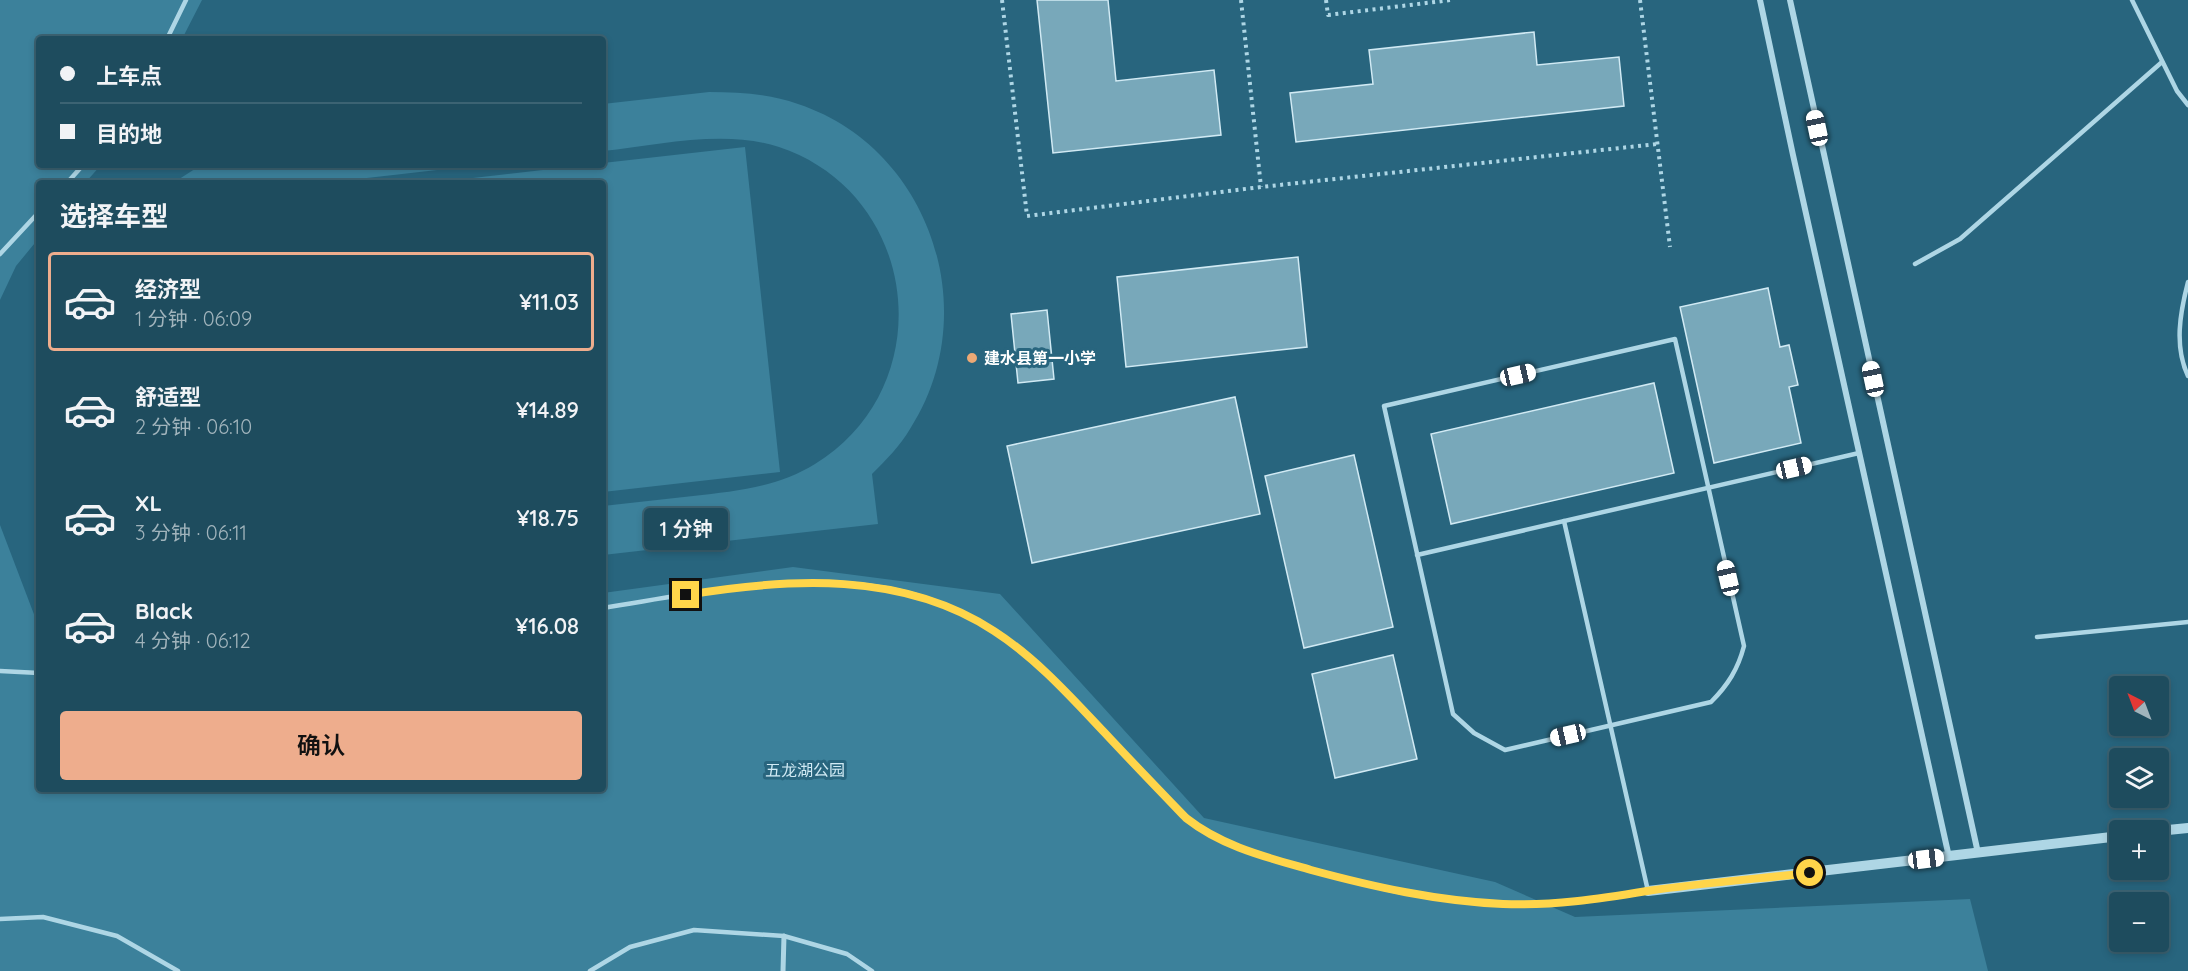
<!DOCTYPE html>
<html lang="zh">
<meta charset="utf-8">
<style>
body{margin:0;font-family:Quicksand,"Noto Sans SC",sans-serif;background:#2b5667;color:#f1f3f6;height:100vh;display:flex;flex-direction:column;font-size:22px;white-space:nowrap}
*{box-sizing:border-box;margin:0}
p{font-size:20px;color:#a1b4bc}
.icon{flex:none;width:33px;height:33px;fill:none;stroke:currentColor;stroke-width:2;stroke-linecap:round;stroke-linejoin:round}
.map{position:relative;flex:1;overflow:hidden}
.side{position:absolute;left:36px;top:180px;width:570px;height:612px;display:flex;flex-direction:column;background:#1e4c5e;border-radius:6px;box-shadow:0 3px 9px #0003,0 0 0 2px #3c6373}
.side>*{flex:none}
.hud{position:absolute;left:36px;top:36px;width:570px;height:132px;border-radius:6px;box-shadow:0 3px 9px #0003,0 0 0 2px #3c6373;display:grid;align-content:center;height:132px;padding:0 24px;background:#1e4c5e}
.needle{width:39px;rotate:318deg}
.buttons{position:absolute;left:2109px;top:676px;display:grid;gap:12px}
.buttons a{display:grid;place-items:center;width:60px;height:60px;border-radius:6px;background:#1e4c5e;box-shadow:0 3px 9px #0003,0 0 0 2px #3c6373;font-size:30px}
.end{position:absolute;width:27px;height:27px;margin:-14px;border:8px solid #ffd54a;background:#111;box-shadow:0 0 0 3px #111}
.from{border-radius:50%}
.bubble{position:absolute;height:42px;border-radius:6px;background:#1e4c5e;box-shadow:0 3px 9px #0003,0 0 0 2px #3c6373;font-size:20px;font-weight:600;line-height:42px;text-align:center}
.car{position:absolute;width:18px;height:36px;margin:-18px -9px;border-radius:8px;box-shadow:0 0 4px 2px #0007;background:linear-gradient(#fff 24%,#345 0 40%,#fff 0 76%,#345 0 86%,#fff 0)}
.hud b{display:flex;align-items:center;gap:21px;height:57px;font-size:22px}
.hud b+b{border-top:2px solid #3c6373}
.hud i{width:15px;height:15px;background:#f1f3f6}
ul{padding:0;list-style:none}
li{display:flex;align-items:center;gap:18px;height:99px;margin:0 12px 9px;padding:0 12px;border:3px solid transparent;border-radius:6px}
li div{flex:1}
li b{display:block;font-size:22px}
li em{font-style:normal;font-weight:600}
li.on{border-color:#eead8d}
li>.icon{width:54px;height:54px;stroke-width:1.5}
h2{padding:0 24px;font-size:27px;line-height:72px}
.cta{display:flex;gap:12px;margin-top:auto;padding:12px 24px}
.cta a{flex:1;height:69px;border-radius:6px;background:#eead8d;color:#111;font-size:24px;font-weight:600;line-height:69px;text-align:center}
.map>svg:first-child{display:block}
</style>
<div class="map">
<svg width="2188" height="971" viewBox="0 0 2188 971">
<rect width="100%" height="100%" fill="#28657e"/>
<g fill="#3c819b">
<path d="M0,0H202L182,39H39V165H101L85,183H39V238L16,266L0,300Z"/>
<path d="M709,92C740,92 769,94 798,104C931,148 985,313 910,429C900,446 886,460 872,474L878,524L603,555V506C633,503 663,499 693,496C736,491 778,487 815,464C942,386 920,194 779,147C725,129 658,145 603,151V104Z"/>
<path d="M745,147L780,472L603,492V183H429L586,165H603V163Z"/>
<path d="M201,165H481L323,183H173Z"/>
<path d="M0,525L35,617L39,619V789H603V593L793,567L1000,594L1204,818L1495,882L1575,917L1970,899L1988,971H0Z"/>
</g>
<g fill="#78a8ba" stroke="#d1eaf4" stroke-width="1.5">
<path d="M1037,0H1108L1116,81L1214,70L1221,135L1053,153Z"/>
<path d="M1534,32L1537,65L1619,57L1624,106L1296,142L1290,93L1373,84L1369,50Z"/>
<path d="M1298,257L1307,347L1126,367L1117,277Z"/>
<path d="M1768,288L1780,347L1789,345L1798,385L1789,387L1801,443L1714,463L1680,307Z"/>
<path d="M1047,310L1054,379L1018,383L1011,314Z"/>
<path d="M1654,383L1674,473L1451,524L1431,434Z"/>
<path d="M1235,397L1260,514L1032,563L1007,446Z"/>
<path d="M1354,455L1393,627L1304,648L1265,476Z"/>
<path d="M1393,655L1417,759L1335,778L1312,674Z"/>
</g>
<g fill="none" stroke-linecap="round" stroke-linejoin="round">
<g stroke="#aed6e5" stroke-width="4" stroke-dasharray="3 4.5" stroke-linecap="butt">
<path d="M1002,0L1027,216L1261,187L1657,144"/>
<path d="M1241,0L1261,187"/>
<path d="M1326,0L1328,15L1451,0"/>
<path d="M1640,0L1670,247"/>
</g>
<g stroke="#aed6e5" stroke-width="4.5">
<path d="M2132,0L2177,91L2188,105"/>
<path d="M167,39L186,0"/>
<path d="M67,183L83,165"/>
<path d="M0,254L39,212"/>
<path d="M1915,264L1960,239L2162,62"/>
<path d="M2188,282C2180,313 2174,346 2188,376"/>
<path d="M1675,339L1744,646C1738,669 1728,685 1711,702L1505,750L1474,733L1453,714L1384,406Z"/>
<path d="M1417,555L1859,453"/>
<path d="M603,608C711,591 840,561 945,605C977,619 1007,639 1034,661C1056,679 1075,701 1095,722C1125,754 1155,786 1186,818C1223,847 1262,856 1306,868C1337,877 1368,886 1399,892C1482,909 1565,906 1648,891L1564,521"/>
<path d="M2037,637L2188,622"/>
<path d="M0,671L39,673"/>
<path d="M0,919L43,917L117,936L178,971"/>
<path d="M590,971L630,947L694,930L784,936L847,954L872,971"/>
</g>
<path stroke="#aed6e5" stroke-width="5" d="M783,971L784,936"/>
<g stroke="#aed6e5" stroke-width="6">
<path d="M1760,0L1793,155L1949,857"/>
<path d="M1790,0L1978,853"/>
</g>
<g stroke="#aed6e5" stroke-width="10">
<path d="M2158,831L2188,828"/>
<path d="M1648,891L2120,836"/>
</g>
</g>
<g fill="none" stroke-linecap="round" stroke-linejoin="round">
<path stroke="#ffd54a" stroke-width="8" d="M686,595C788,578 903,571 994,631C1036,658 1070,696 1104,732C1131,761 1159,790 1186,818C1223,847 1266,857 1311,870C1374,887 1437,901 1503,904C1552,906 1599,899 1647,891C1701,883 1756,879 1810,873"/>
</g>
<circle fill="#eca975" stroke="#28657e" stroke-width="2" cx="972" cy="358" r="6"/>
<g text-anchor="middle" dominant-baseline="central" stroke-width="6" stroke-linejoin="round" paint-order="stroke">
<g font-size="16" font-weight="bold" fill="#fff" stroke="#28657e" text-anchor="start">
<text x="984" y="358">建水县第一小学</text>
</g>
<g font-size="16" fill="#d1eaf4" stroke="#28657e">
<text x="805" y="770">五龙湖公园</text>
</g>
</g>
</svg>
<div class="buttons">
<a><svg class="needle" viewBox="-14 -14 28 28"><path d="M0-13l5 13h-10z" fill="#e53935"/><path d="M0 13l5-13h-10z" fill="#a1b4bc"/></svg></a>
<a><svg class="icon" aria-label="layers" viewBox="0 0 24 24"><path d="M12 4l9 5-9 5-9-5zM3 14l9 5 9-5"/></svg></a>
<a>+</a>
<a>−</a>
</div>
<i class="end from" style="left:1810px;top:873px"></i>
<i class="end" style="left:686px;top:595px"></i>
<div class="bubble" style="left:644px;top:508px;width:84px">1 分钟</div>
<i class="car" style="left:1817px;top:128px;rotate:348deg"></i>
<i class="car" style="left:1518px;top:375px;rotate:77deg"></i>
<i class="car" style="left:1873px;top:379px;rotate:348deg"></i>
<i class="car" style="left:1794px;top:468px;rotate:77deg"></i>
<i class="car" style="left:1728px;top:578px;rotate:347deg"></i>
<i class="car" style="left:1568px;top:735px;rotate:257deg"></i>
<i class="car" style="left:1926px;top:859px;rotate:83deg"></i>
<div class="hud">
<b><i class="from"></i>上车点</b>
<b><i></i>目的地</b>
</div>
<section class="side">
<h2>选择车型</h2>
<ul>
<li class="on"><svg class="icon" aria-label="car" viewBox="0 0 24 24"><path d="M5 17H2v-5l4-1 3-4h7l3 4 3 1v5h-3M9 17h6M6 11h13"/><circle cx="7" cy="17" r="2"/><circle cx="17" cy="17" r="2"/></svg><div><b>经济型</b><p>1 分钟 · 06:09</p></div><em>¥11.03</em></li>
<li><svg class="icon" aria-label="car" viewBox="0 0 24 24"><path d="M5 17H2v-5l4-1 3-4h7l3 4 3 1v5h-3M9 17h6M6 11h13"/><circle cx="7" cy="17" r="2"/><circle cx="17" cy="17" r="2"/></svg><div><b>舒适型</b><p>2 分钟 · 06:10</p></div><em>¥14.89</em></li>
<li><svg class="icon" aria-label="car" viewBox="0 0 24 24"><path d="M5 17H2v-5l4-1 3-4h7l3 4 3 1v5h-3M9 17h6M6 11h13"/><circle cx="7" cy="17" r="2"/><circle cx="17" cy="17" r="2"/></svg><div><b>XL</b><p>3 分钟 · 06:11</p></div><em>¥18.75</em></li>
<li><svg class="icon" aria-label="car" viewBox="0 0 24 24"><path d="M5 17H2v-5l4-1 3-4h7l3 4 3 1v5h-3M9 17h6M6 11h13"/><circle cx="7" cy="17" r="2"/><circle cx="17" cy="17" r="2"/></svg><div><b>Black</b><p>4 分钟 · 06:12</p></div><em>¥16.08</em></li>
</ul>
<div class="cta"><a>确认</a></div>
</section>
</div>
